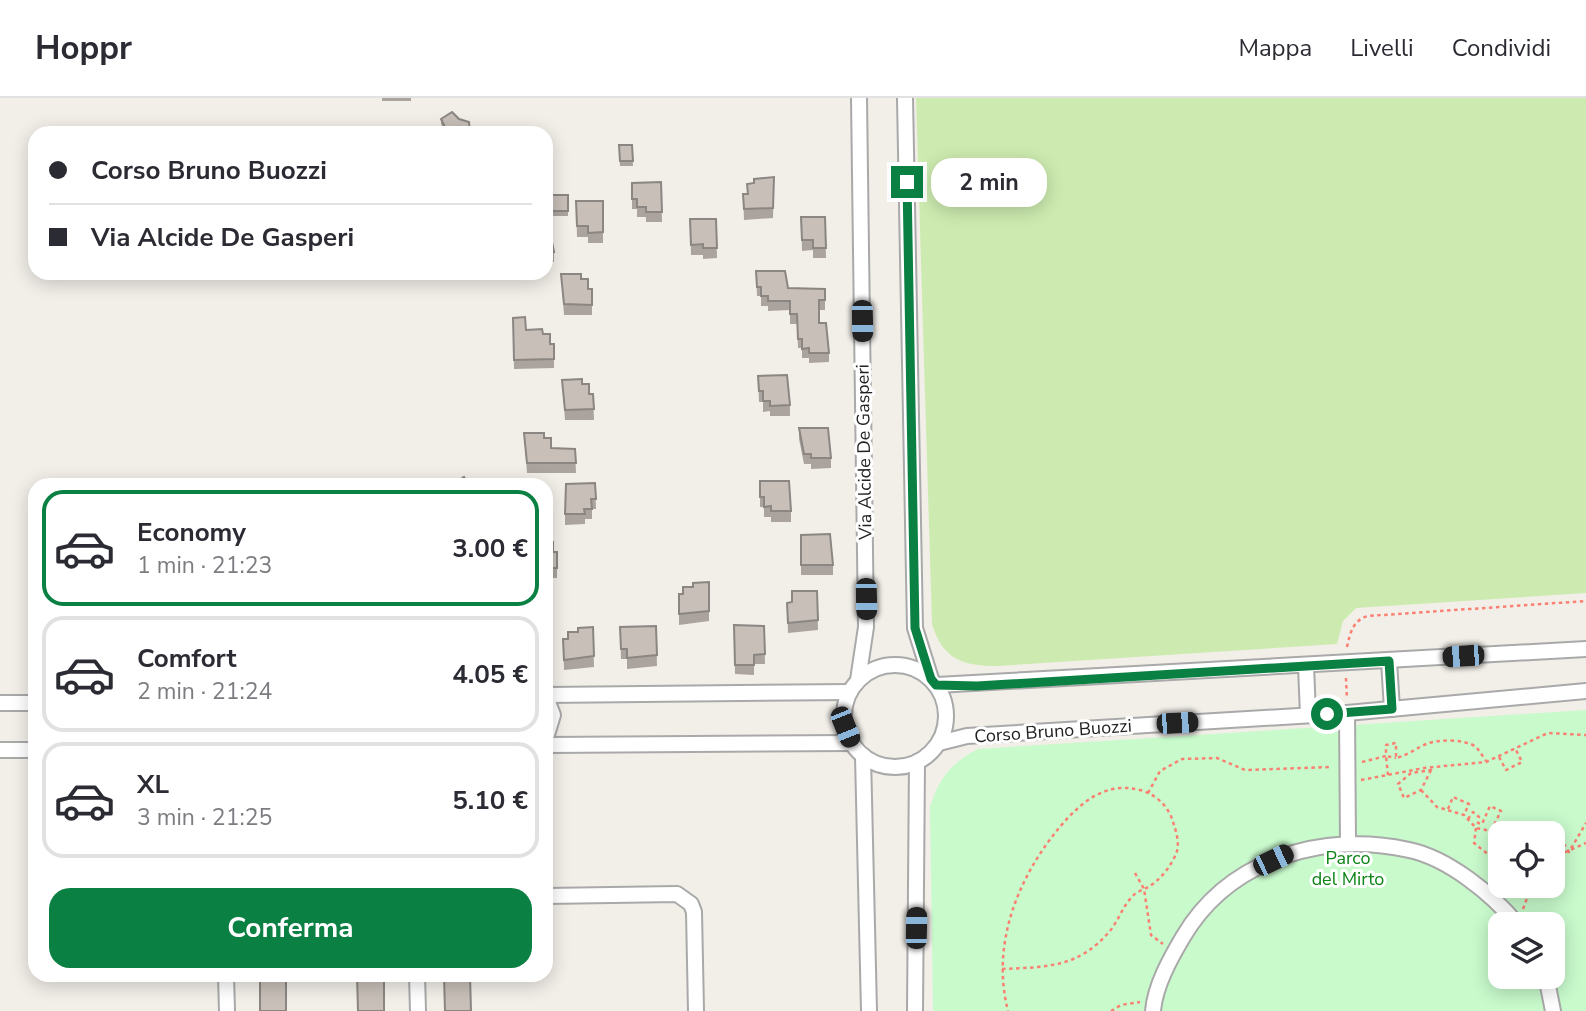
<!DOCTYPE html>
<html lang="it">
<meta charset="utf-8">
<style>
body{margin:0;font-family:"Nunito Sans",sans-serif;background:#f7f7f7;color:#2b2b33;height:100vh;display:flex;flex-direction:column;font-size:26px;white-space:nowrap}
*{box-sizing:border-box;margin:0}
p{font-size:23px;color:#7c7c81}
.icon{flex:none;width:38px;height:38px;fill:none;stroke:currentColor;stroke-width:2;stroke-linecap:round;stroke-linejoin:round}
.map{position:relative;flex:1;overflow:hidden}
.drawer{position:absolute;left:28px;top:380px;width:525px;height:504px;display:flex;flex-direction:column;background:#fff;border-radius:21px;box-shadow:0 4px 18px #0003}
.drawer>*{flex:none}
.top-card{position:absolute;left:28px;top:28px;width:525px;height:154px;border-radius:21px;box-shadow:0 4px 18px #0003;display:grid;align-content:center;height:154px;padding:0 21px;background:#fff}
.tools{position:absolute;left:1488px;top:723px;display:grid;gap:14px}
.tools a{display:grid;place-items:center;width:77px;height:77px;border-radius:14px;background:#fff;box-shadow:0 4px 18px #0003;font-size:35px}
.end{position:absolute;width:32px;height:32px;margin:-16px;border:9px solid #0b8043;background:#fff;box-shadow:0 0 0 4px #fff}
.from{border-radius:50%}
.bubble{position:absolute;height:49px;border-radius:21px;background:#fff;box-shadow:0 4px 18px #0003;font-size:23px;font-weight:700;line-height:49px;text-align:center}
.car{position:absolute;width:21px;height:42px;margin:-21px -10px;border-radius:9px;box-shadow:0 0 5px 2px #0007;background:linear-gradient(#222 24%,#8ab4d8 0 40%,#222 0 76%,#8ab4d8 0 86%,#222 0)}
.top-card b{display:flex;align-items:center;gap:24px;height:66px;font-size:26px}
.top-card b+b{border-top:2px solid #e1e1e2}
.top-card i{width:18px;height:18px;background:#2b2b33}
ul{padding:12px 0 0;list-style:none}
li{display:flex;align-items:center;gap:21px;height:116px;margin:0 14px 10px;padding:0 7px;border:4px solid #e1e1e2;border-radius:21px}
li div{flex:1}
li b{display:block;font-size:26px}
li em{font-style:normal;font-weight:700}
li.active{border-color:#0b8043}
li>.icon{width:63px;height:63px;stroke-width:1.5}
.primary-button{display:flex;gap:14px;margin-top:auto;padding:14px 21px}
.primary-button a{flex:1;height:80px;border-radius:21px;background:#0b8043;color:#fff;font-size:28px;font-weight:700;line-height:80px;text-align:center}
header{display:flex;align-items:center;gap:42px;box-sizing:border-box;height:98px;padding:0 35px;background:#fff;border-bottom:2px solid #e1e1e2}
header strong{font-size:33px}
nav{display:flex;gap:38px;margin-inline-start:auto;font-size:24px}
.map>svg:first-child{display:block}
</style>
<header>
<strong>Hoppr</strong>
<nav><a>Mappa</a><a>Livelli</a><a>Condividi</a></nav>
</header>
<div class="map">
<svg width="1586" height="913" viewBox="0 0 1586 913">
<rect width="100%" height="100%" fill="#f2efe9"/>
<path fill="#cdebb0" d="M916,0H1586V495L1356,510L1343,523L1337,546L998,568C963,568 943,562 932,526Z"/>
<path fill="#c8facc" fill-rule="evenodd" d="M1586,612V913H933L930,709C939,680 951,665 978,651ZM1500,735H1552V788H1500ZM1500,826H1552V878H1500Z"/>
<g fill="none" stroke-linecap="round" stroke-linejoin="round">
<defs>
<g id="minor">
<path d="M905,0L915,530L931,581"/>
<path d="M1389,563L1392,611"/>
<circle cx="895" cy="618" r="51"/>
<path d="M1306,568L1308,617"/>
<path d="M858,582L866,529L859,0"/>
<path d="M937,587L1586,551"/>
<path d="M546,597L850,594"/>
<path d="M546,599L553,617L546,640"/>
<path d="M0,605H35"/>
<path d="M1347,615L1348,744"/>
<path d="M939,645L967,638L1347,615L1586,593"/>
<path d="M546,647L852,645"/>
<path d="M0,652H35"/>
<path d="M863,658L869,913"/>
<path d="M546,798L677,796L691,806L694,814L696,913"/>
<path d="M226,877L227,913"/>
<path d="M417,877L418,913"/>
<path d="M1546,878L1553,913"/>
<path d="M915,913L917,664"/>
<path d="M1153,913C1155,888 1170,861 1183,839C1229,761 1323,733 1409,752C1448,760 1492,796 1517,826"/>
</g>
</defs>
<use href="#minor" stroke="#a9a9a9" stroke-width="18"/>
<g stroke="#fa8072" stroke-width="2.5" stroke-dasharray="3.5 3.5" stroke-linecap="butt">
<path d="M1347,549C1350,535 1353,522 1368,518L1586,503"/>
<path d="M1346,580L1347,601"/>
<path d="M1499,659L1506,672L1522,664L1516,652"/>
<path d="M1362,664L1386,658V647L1396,645V660C1408,657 1415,651 1426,646C1437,641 1466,641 1476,649C1480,653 1483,659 1486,663"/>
<path d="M1431,672L1421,692L1404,700L1398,686L1411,675Z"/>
<path d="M1388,677L1386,658L1396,660"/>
<path d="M1361,682L1424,670L1486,664L1548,635L1586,637"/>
<path d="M1421,692L1437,709L1464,717L1476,730L1491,733L1500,740"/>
<path d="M1148,695L1160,673L1182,661L1217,660L1245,672L1332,669"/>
<path d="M1448,711L1453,699L1469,706L1464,717"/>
<path d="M1468,721L1473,714L1479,719L1478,725L1482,726L1490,708L1501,713L1491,733"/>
<path d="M1476,730L1474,745L1500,766"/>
<path d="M1552,747L1562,743L1569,754L1586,725"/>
<path d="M1552,760L1586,745"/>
<path d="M1135,775L1144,791L1151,837L1163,846"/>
<path d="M1523,811L1529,795L1527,788"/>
<path d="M1002,871C1046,869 1078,870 1109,834C1118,824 1122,809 1132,799C1136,793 1144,792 1150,788C1160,781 1168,772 1174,760C1181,749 1177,736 1173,724C1169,709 1156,696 1140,692C1105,683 1080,705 1059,730C1017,781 991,847 1008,913"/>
<path d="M1111,913L1121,907L1140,904"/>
</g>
<use href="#minor" stroke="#fff" stroke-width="14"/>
</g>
<g fill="#aba49e">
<rect x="382" y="0" width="29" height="3"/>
<path d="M441,21H459L470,35H445L441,26Z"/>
<path d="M619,47H632L633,68H620Z"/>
<path d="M774,79L773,120L744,122L743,96H747L754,85Z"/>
<path d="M661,84L662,124H646V119H637V111H632V85Z"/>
<rect x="552" y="97" width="16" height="21"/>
<path d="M576,103H603V145H588V139H577Z"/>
<path d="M801,119H825L826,160H813V152L802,153Z"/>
<path d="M690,121H716L717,160L703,161V157H691Z"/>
<path d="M546,124L554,154V164H546Z"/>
<path d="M756,173L788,190L825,191V212H819V225L829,255V264L809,265V260H802V250H798L797,226H790V212L768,213V208H761V198H757Z"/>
<path d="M561,176L581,181L588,191H592V217H564Z"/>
<path d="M513,220L526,232L543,236L550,246H554V270L514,271Z"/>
<path d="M758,278L790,307V318H770V313L763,314V304H759Z"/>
<path d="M562,282L582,286L589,296H593L594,322H565Z"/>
<path d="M799,330L831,360V370L811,371V366H804L799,341Z"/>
<path d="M524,335L544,340L551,350L575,351L576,375H527Z"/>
<path d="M760,383L791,413V424H771V419H764V409H760Z"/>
<path d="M595,385L596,411H592V421H585V426L565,427V416Z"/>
<path d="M801,437L833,467V477H801Z"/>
<path d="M546,445L553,454H557V480H546Z"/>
<path d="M709,484V523L679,527V496H683L693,489Z"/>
<path d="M817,493L818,532L788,535L787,505L792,504Z"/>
<path d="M734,527L764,528L765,566H754V577L735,576Z"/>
<path d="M656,528L657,568L627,571V561H621L620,529Z"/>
<path d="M593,529L594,569L564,572L563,541H568L578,534Z"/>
</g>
<g fill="#c7bfb8" stroke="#8b8681" stroke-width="2">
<path d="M452,14L459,21L469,24L470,35H448L441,21Z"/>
<path d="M619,47H632L633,63H620Z"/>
<path d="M774,79L773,110L744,111L743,96H748L747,86L754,85V81Z"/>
<path d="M661,84L662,114H646V109H637V101H632V85Z"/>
<rect x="552" y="97" width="16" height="16"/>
<path d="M576,103H603V134L588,135V128H577Z"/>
<path d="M801,119H825L826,150H813V142H802Z"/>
<path d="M690,121H716L717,150H703V146L691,147Z"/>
<path d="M546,124H548L554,154H546Z"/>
<path d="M756,173H785L788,190L825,191V202H819V225H826L829,255H809V250L802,251V241H798L797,216H790V203H768V198H761V189H757Z"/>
<path d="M561,176H581V181H588V191H592V207L564,206Z"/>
<path d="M525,219L526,232L542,231L543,236H550V246H554V261L514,262L513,220Z"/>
<path d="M787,277L790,307L770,308V303H763V293H759L758,278Z"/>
<path d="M582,281V286H589V296H593L594,311L565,312L562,282Z"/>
<path d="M799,330H828L831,360H811V356H804Z"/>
<path d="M524,335H544V340H551V350L575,351L576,365H527Z"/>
<path d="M464,379L469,387H452Z"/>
<path d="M760,383H789L791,413H771V408L764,409V399H760Z"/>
<path d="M595,385L596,401H591L592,411H584L585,416H565L566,386Z"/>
<path d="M830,436L833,467H801V437Z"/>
<path d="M553,444V454H557V470H546V445Z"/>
<path d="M709,484V513L679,516V496H683V489H693V485Z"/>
<path d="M792,493H817L818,522L788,525L787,505L792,504Z"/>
<path d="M734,527L764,528L765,556L754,557V567H735Z"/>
<path d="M656,528L657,557L627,560V551H621L620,529Z"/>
<path d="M593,529L594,558L564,562L563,541H568V534H578V530Z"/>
<rect x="260" y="877" width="26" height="36"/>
<path d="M357,877H384V913H358Z"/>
<path d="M444,877H470L471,913H445Z"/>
</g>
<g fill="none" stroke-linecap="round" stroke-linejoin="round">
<path stroke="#0b8043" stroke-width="9" d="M907,84L915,530L931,581L936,587L977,588L1389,563L1392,611L1327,616"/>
</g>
<g text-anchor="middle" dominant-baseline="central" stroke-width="6" stroke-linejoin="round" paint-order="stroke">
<g font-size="18" fill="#222" stroke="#fff">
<text transform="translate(864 354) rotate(-91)">Via Alcide De Gasperi</text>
<text transform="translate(1053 633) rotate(-4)">Corso Bruno Buozzi</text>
</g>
<g font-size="18" fill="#0c8416" stroke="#fff">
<text x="1348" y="760">Parco<tspan x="1348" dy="21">del Mirto</tspan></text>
</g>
</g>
</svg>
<div class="tools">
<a><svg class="icon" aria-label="locate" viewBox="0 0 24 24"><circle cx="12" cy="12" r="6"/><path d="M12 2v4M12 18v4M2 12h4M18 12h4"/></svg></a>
<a><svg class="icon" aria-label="layers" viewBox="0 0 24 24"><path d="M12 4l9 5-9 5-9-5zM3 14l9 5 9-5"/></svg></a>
</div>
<i class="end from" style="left:1327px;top:616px"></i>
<i class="end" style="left:907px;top:84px"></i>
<div class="bubble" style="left:931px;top:60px;width:116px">2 min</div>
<i class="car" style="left:862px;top:223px;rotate:179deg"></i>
<i class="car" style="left:866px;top:501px;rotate:179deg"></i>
<i class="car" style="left:1463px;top:558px;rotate:266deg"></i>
<i class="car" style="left:1177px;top:625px;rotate:87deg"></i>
<i class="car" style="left:845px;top:629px;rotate:158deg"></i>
<i class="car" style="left:1273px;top:762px;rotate:64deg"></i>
<i class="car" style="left:916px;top:830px;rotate:1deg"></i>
<div class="top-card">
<b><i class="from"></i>Corso Bruno Buozzi</b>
<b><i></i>Via Alcide De Gasperi</b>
</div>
<section class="drawer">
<ul>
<li class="active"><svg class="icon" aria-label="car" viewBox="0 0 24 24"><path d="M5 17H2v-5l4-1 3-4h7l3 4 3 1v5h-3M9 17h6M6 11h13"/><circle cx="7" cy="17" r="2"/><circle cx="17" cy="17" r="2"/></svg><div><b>Economy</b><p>1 min · 21:23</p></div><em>3.00 €</em></li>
<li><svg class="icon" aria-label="car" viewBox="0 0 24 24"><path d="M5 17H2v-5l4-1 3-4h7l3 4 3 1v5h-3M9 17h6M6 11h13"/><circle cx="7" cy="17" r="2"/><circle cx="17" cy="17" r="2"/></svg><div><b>Comfort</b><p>2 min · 21:24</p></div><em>4.05 €</em></li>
<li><svg class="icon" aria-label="car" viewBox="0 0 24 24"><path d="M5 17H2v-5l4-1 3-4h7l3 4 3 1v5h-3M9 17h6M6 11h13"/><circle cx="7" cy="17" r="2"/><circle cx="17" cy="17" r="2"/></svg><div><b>XL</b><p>3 min · 21:25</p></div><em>5.10 €</em></li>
</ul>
<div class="primary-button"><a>Conferma</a></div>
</section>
</div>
